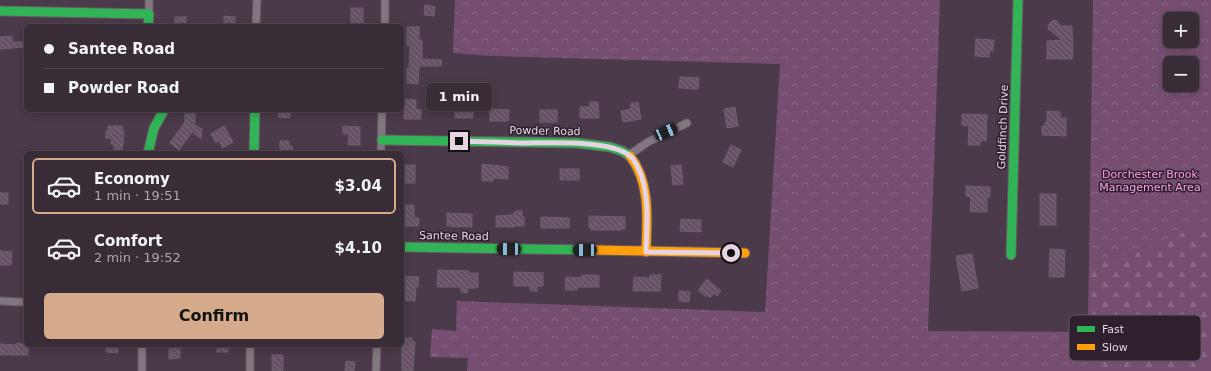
<!DOCTYPE html>
<meta charset="utf-8">
<style>
body{margin:0;font-family:"DejaVu Sans",sans-serif;background:#3f343f;color:#f1f3f6;height:100vh;display:flex;flex-direction:column;font-size:15px;white-space:nowrap}
*{box-sizing:border-box;margin:0}
p{font-size:13px;color:#aba7ad}
.icon{flex:none;width:22px;height:22px;fill:none;stroke:currentColor;stroke-width:2;stroke-linecap:round;stroke-linejoin:round}
.map{position:relative;flex:1;overflow:hidden}
.panel{position:absolute;left:24px;top:151px;width:380px;height:196px;display:flex;flex-direction:column;background:#382c37;border-radius:6px;box-shadow:0 2px 10px #0003,0 0 0 1px #524852}
.panel>*{flex:none}
.guide{position:absolute;left:24px;top:24px;width:380px;height:88px;border-radius:6px;box-shadow:0 2px 10px #0003,0 0 0 1px #524852;display:grid;align-content:center;height:88px;padding:0 20px;background:#382c37}
.tools{position:absolute;left:1163px;top:12px;display:grid;gap:8px}
.tools a{display:grid;place-items:center;width:36px;height:36px;border-radius:6px;background:#382c37;box-shadow:0 2px 10px #0003,0 0 0 1px #524852;font-size:20px}
.end{position:absolute;width:18px;height:18px;margin:-9px;border:5px solid #e6d4e3;background:#111;box-shadow:0 0 0 2px #111}
.from{border-radius:50%}
.bubble{position:absolute;height:28px;border-radius:6px;background:#382c37;box-shadow:0 2px 10px #0003,0 0 0 1px #524852;font-size:13px;font-weight:800;line-height:28px;text-align:center}
.car{position:absolute;width:12px;height:24px;margin:-12px -6px;border-radius:5px;box-shadow:0 0 3px 1px #0007;background:linear-gradient(#222 24%,#8ab4d8 0 40%,#222 0 76%,#8ab4d8 0 86%,#222 0)}
.guide b{display:flex;align-items:center;gap:14px;height:38px;font-size:15px}
.guide b+b{border-top:1px solid #524852}
.guide i{width:10px;height:10px;background:#f1f3f6}
ul{padding:7px 0 0;list-style:none}
li{display:flex;align-items:center;gap:12px;height:56px;margin:0 8px 6px;padding:0 12px;border:2px solid transparent;border-radius:6px}
li div{flex:1}
li b{display:block;font-size:15px}
li em{font-style:normal;font-weight:800}
li.active{border-color:#d6ab8b}
li>.icon{width:36px;height:36px;stroke-width:1.5}
.primary-button{display:flex;gap:8px;margin-top:auto;padding:8px 20px}
.primary-button a{flex:1;height:46px;border-radius:6px;background:#d6ab8b;color:#111;font-size:16px;font-weight:800;line-height:46px;text-align:center}
.map>svg:first-child{display:block}
</style>
<div class="map">
<svg width="1211" height="371" viewBox="0 0 1211 371">
<defs>
<pattern id="forest-firs" width="22" height="20" patternUnits="userSpaceOnUse"><rect width="22" height="20" fill="#764e72"/><path d="M5 1l3.5 6h-7zM16 11l3.5 6h-7z" fill="#8a6786"/></pattern>
<pattern id="park-crowns" width="20" height="18" patternUnits="userSpaceOnUse"><rect width="20" height="18" fill="#764e72"/><path d="M2 6a3 3 0 1 1 6 0M12 15a3 3 0 1 1 6 0" fill="none" stroke="#8a6786"/></pattern>
<pattern id="building-back-hatch" width="6" height="6" patternUnits="userSpaceOnUse"><rect width="6" height="6" fill="#665264"/><path d="M-1 5l2 2M0 0l6 6M5-1l2 2" fill="none" stroke="#7c6a7a"/></pattern>
</defs>
<rect width="100%" height="100%" fill="#4b3a49"/>
<path fill="url(#forest-firs)" d="M1211,0V371H1087L1089,265L1141,251L1192,85V19Z"/>
<g fill="url(#park-crowns)" fill-rule="evenodd">
<path d="M455,0H940L928,331L1088,332L1087,371H467L468,358L430,357L432,329L456,331L457,301L765,312L780,64L491,56L453,53Z"/>
<path d="M1093,0H1211V220L1141,251L1089,265ZM1170,19H1192V41H1170ZM1170,63H1192V85H1170Z"/>
</g>
<g fill="url(#building-back-hatch)" stroke="#6d5f6b">
<path d="M425,5L435,7L434,16L424,15Z"/>
<rect x="351" y="8" width="12" height="18"/>
<path d="M224,16L235,17V26H224Z"/>
<rect x="175" y="17" width="11" height="9"/>
<path d="M1053,20L1057,21L1061,26H1072L1073,57H1072V59H1047V41L1062,40L1048,29V25Z"/>
<path d="M407,27H419V40H422V59L442,60L441,66H419L418,84L407,83V68H409L410,46H407Z"/>
<path d="M12,36V42H26V47L0,49V37Z"/>
<path d="M976,39L994,40L993,51L990,50L989,57L975,56Z"/>
<path d="M680,77L699,78L698,89L679,88Z"/>
<path d="M405,99L416,100V109L421,110V119H404Z"/>
<path d="M590,102H598L599,118H580V107H590Z"/>
<path d="M638,102L641,119L623,122L621,111L631,109L630,104Z"/>
<rect x="455" y="107" width="18" height="11"/>
<path d="M735,107L738,126L727,128L724,109Z"/>
<path d="M490,109L509,110L508,121H490Z"/>
<path d="M279,110H290V118L278,117Z"/>
<rect x="540" y="110" width="17" height="12"/>
<path d="M1047,111L1060,112V118H1066V136L1042,135V126H1045V122H1047Z"/>
<path d="M185,114H195V125L202,129L201,139L192,132L179,150L170,143L185,122Z"/>
<path d="M962,114L987,115L986,141L981,140L980,145H968L969,126L962,125Z"/>
<path d="M108,126H122V131H124L122,153H114V144H111L112,138H106V131H108Z"/>
<path d="M224,126L233,142L223,148L219,141L216,143L211,134Z"/>
<path d="M343,126L360,127V145H348L349,134H343Z"/>
<path d="M280,141H289V146H292L293,153H280Z"/>
<path d="M731,145L741,150L733,167L723,162Z"/>
<path d="M482,164L508,167V179L493,178V181H482Z"/>
<rect x="404" y="165" width="11" height="18"/>
<path d="M681,165L683,184L673,185L671,166Z"/>
<rect x="560" y="169" width="19" height="11"/>
<path d="M966,186L990,187V197H987V212H970L971,197L966,196Z"/>
<rect x="0" y="193" width="8" height="11"/>
<rect x="1040" y="194" width="16" height="31"/>
<path d="M402,205H414V218H419L418,226H402Z"/>
<path d="M515,211H522V217H524V226H514V227H496V216L513,215Z"/>
<path d="M447,213L472,214V227L447,226Z"/>
<path d="M589,216L625,217V229H622V230H591V228H589Z"/>
<path d="M541,217L569,218V228H541Z"/>
<path d="M681,219L701,220V232L680,231Z"/>
<path d="M1050,249L1065,250L1064,277H1049Z"/>
<path d="M0,251L12,252L11,265H0Z"/>
<path d="M972,254L978,288L962,291L956,256Z"/>
<path d="M438,270L469,271V273H478V288H468L467,293L461,292V287H437Z"/>
<path d="M514,272L543,273V286H538L537,291H530V286H514Z"/>
<path d="M582,275H599V287H577V290H565L566,277L582,278Z"/>
<path d="M650,275H661L660,291H633L634,277L650,278Z"/>
<path d="M404,276L419,277L418,287H416L415,301L402,300Z"/>
<path d="M707,279L721,291L717,296L714,293L710,298L707,295L706,297L698,290Z"/>
<path d="M679,291L690,292L689,302L679,301Z"/>
<path d="M404,338H412V342H415L413,371H402V341H404Z"/>
<path d="M17,343L28,345V355H0V344L17,345Z"/>
<path d="M106,345H118V353L106,352Z"/>
<path d="M169,345H180V358L169,359Z"/>
<rect x="217" y="345" width="11" height="7"/>
<rect x="272" y="355" width="11" height="16"/>
<path d="M346,361L355,362L354,371H345Z"/>
</g>
<g fill="none" stroke-linecap="round" stroke-linejoin="round">
<defs>
<g id="street">
<path d="M149,14V0"/>
<path d="M256,26L257,0"/>
<path d="M385,26V0"/>
<path d="M381,153L382,110"/>
<path d="M629,155L648,142L687,123"/>
<path d="M0,301L23,302"/>
<path d="M142,371V345"/>
<path d="M250,371V345"/>
<path d="M376,371L377,345"/>
</g>
<g id="fast">
<path d="M0,11L149,14L148,26"/>
<path d="M382,140L577,143L610,147L622,151L630,156"/>
<path d="M148,153L154,128L164,110"/>
<path d="M254,153L255,110"/>
<path d="M402,247L595,250"/>
<path d="M1011,255L1018,0"/>
</g>
<g id="slow">
<path d="M630,156C651,183 647,220 646,252"/>
<path d="M595,250L745,253"/>
</g>
</defs>
<use href="#street" stroke="#675965" stroke-width="9"/>
<use href="#fast" stroke="#675965" stroke-width="11"/>
<use href="#slow" stroke="#675965" stroke-width="11"/>
<use href="#street" stroke="#827680" stroke-width="7"/>
<use href="#fast" stroke="#30b455" stroke-width="9"/>
<use href="#slow" stroke="#ff9f0a" stroke-width="9"/>
</g>
<g fill="none" stroke-linecap="round" stroke-linejoin="round">
<path stroke="#e6d4e3" stroke-width="5" d="M459,141C481,142 504,142 526,143C549,143 618,139 633,159C651,185 647,222 646,252L731,253"/>
</g>
<g text-anchor="middle" dominant-baseline="central" stroke-width="3" stroke-linejoin="round" paint-order="stroke">
<g font-size="11" fill="#e6d4e3" stroke="#2e212d">
<text transform="translate(1003 127) rotate(-88)">Goldfinch Drive</text>
<text transform="translate(545 131) rotate(1)">Powder Road</text>
<text transform="translate(454 236) rotate(1)">Santee Road</text>
</g>
<g font-size="11" fill="#fd9ef3" stroke="#2e212d">
<text x="1150" y="174">Dorchester Brook<tspan x="1150" dy="13">Management Area</tspan></text>
</g>
</g>
<rect x="1069" y="315" width="132" height="46" rx="6" fill="#2e212d" stroke="#655764" stroke-width="1"/>
<rect x="1077" y="326" width="18" height="6" fill="#30b455"/>
<rect x="1077" y="344" width="18" height="6" fill="#ff9f0a"/>
<g font-size="11" fill="#e6d4e3">
<text x="1102" y="333">Fast</text>
<text x="1102" y="351">Slow</text>
</g>
</svg>
<div class="tools">
<a>+</a>
<a>−</a>
</div>
<i class="end from" style="left:731px;top:253px"></i>
<i class="end" style="left:459px;top:141px"></i>
<div class="bubble" style="left:426px;top:83px;width:66px">1 min</div>
<i class="car" style="left:666px;top:132px;rotate:67deg"></i>
<i class="car" style="left:509px;top:249px;rotate:271deg"></i>
<i class="car" style="left:585px;top:250px;rotate:271deg"></i>
<div class="guide">
<b><i class="from"></i>Santee Road</b>
<b><i></i>Powder Road</b>
</div>
<section class="panel">
<ul>
<li class="active"><svg class="icon" aria-label="car" viewBox="0 0 24 24"><path d="M5 17H2v-5l4-1 3-4h7l3 4 3 1v5h-3M9 17h6M6 11h13"/><circle cx="7" cy="17" r="2"/><circle cx="17" cy="17" r="2"/></svg><div><b>Economy</b><p>1 min · 19:51</p></div><em>$3.04</em></li>
<li><svg class="icon" aria-label="car" viewBox="0 0 24 24"><path d="M5 17H2v-5l4-1 3-4h7l3 4 3 1v5h-3M9 17h6M6 11h13"/><circle cx="7" cy="17" r="2"/><circle cx="17" cy="17" r="2"/></svg><div><b>Comfort</b><p>2 min · 19:52</p></div><em>$4.10</em></li>
</ul>
<div class="primary-button"><a>Confirm</a></div>
</section>
</div>
